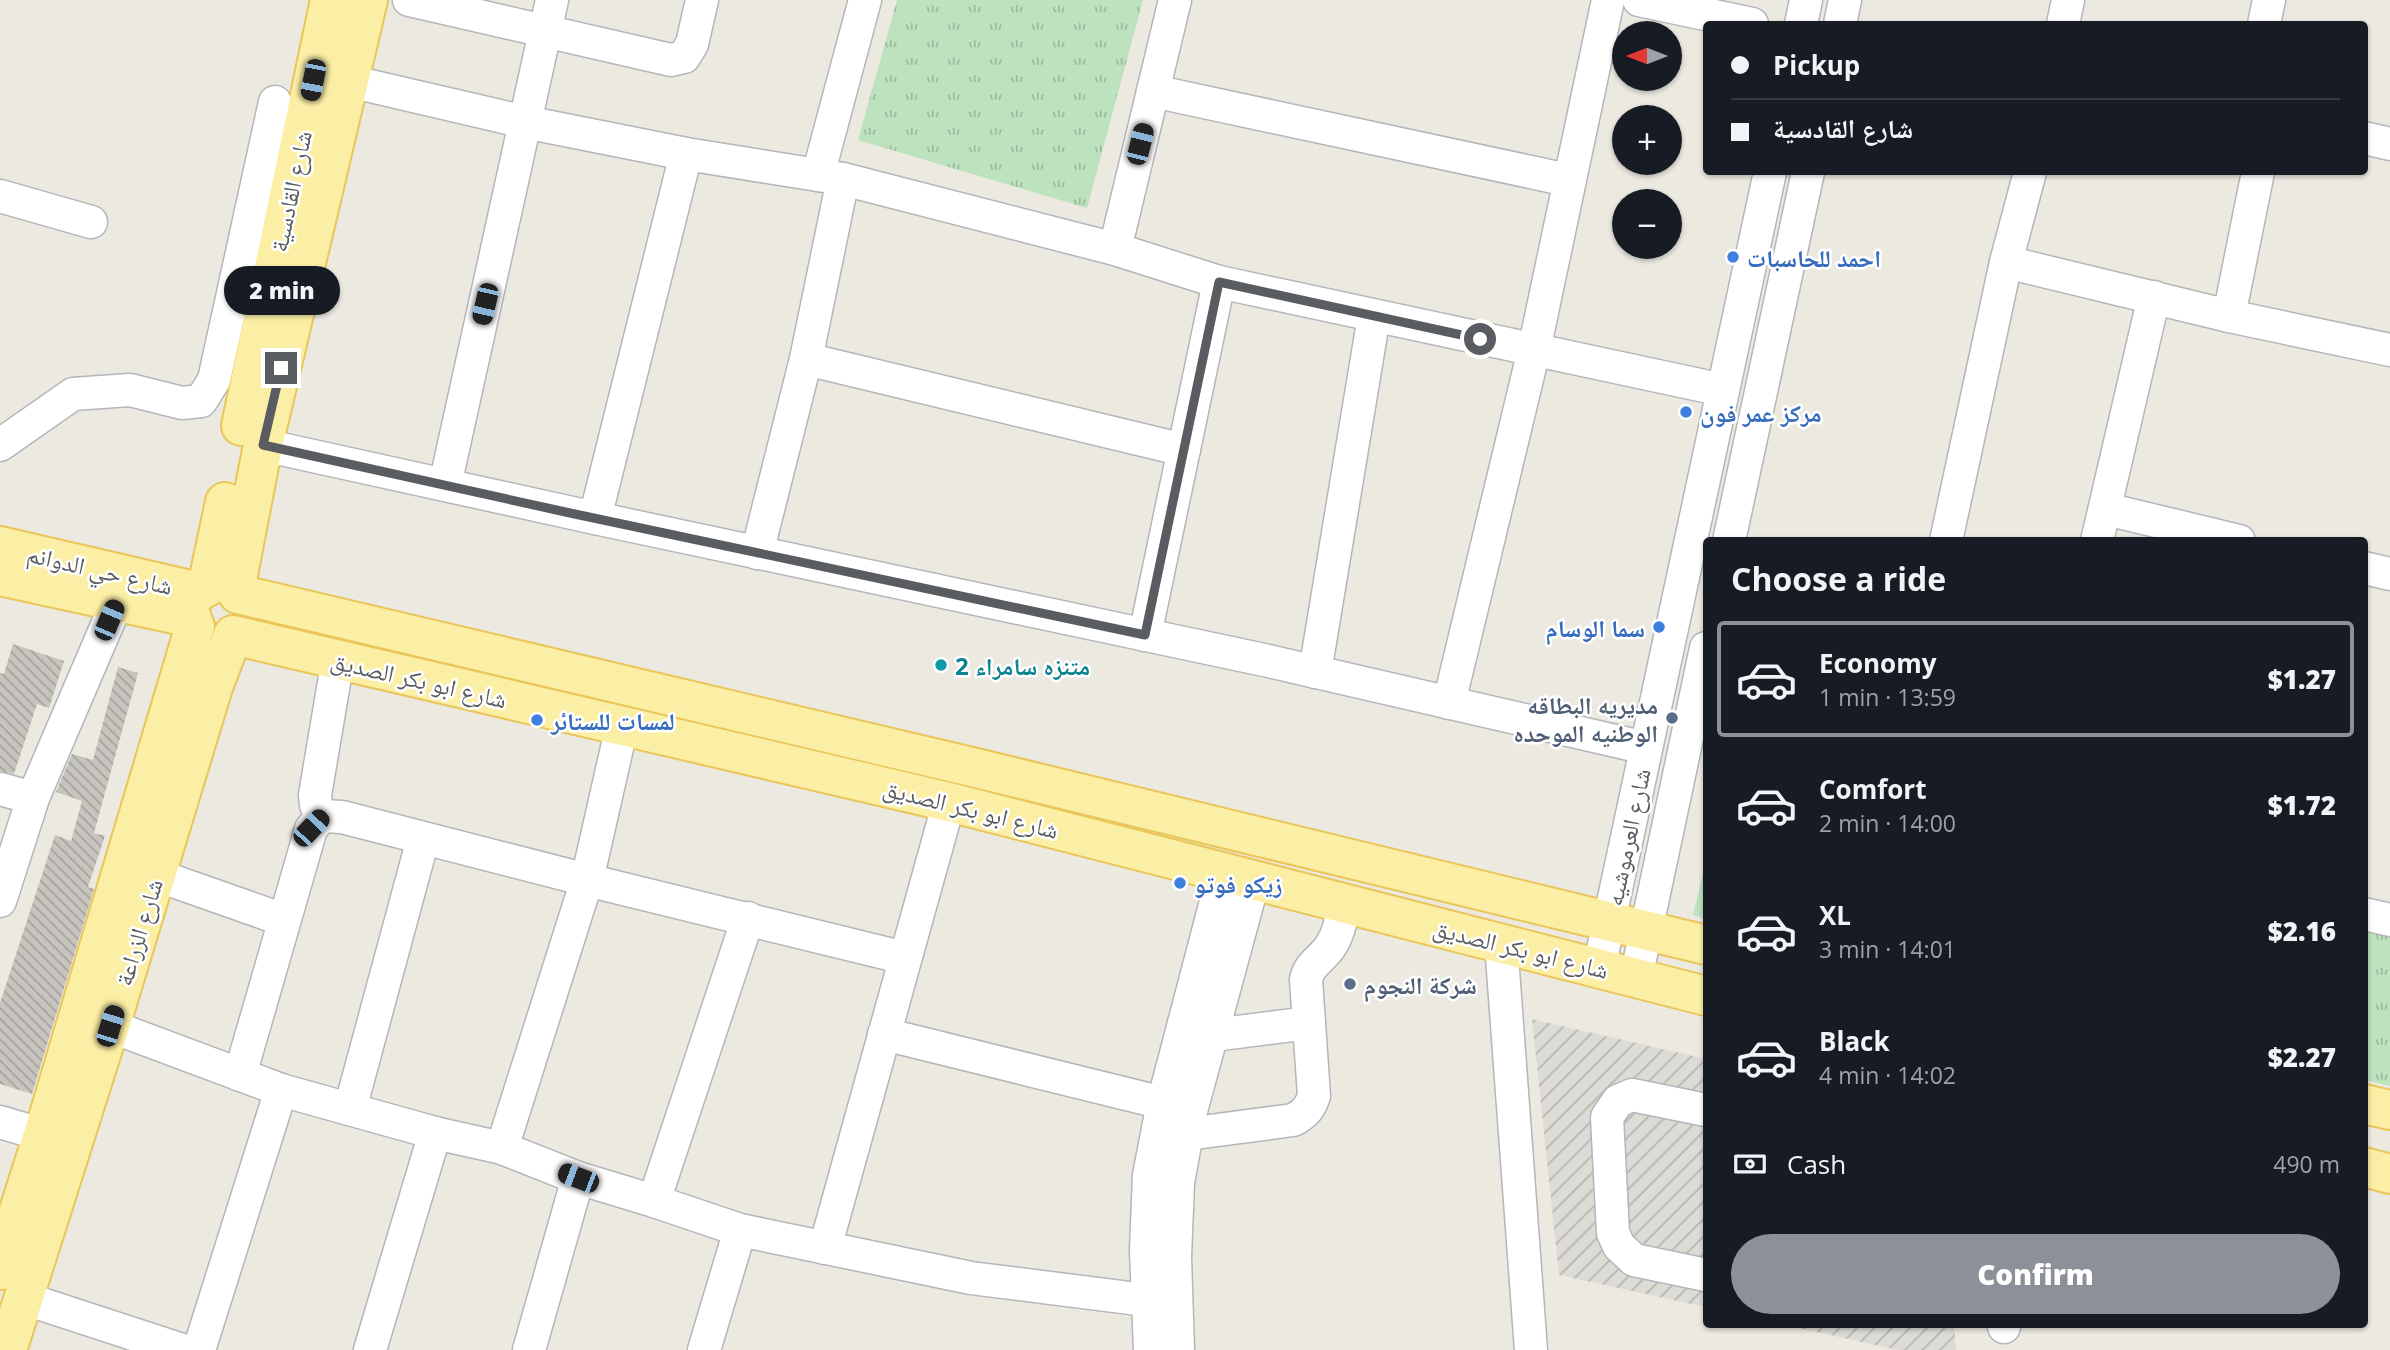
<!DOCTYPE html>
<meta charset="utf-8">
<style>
body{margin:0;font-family:"Open Sans","Noto Naskh Arabic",sans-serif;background:#242831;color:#f1f3f6;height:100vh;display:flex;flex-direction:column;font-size:26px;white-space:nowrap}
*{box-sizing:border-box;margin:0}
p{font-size:23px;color:#9ea1a6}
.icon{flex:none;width:38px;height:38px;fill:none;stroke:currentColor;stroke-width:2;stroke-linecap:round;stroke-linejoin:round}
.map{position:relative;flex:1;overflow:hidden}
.details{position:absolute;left:1703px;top:537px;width:665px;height:791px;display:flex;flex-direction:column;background:#171b24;border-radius:7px;box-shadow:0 2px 5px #0004}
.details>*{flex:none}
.banner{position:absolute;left:1703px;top:21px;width:665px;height:154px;border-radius:7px;box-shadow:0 2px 5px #0004;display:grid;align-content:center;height:154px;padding:0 28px;background:#171b24}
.needle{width:46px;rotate:270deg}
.fabs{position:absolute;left:1612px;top:21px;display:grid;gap:14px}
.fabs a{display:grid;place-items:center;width:70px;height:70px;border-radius:50%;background:#171b24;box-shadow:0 2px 5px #0004;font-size:35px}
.end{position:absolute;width:32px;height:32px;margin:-16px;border:9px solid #595c60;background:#fff;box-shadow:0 0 0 4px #fff}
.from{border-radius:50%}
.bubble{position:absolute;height:49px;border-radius:24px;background:#171b24;box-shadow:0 2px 5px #0004;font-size:23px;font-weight:800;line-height:49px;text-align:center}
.car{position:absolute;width:21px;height:42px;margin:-21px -10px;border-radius:9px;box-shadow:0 0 5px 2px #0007;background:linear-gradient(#222 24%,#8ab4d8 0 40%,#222 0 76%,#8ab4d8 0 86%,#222 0)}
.banner b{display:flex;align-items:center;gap:24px;height:66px;font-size:26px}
.banner b+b{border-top:2px solid #363941}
.banner i{width:18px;height:18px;background:#f1f3f6}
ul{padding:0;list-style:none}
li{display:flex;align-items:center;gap:21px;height:116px;margin:0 14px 10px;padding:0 14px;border:4px solid transparent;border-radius:7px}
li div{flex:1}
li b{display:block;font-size:26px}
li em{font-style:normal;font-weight:800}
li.active{border-color:#8c9099}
li>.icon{width:63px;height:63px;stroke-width:1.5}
h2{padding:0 28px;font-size:32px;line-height:84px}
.pay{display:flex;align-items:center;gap:18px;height:77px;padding:0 28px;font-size:26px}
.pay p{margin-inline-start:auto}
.primary-button{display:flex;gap:14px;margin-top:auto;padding:14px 28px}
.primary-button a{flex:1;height:80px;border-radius:42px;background:#8c9099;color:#fff;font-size:28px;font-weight:800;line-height:80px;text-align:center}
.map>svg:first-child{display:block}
</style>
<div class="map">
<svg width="2390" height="1350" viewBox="0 0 2390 1350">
<defs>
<pattern id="industrial-furrows" width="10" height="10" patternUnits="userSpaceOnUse" patternTransform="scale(1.75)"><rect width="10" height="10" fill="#dddbd5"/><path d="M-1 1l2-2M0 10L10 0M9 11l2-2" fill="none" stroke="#b6b5b0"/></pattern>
<pattern id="park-tufts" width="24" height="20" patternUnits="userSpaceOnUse" patternTransform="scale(1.75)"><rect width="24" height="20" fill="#bde2be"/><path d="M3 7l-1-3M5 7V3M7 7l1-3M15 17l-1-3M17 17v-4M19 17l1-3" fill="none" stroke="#9dba9e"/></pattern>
<pattern id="building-back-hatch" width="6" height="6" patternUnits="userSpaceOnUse" patternTransform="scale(1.75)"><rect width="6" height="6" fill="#c6c4bd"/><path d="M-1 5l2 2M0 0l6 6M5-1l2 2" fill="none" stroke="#a4a29d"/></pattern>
</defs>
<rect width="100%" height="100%" fill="#ebe9e0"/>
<g fill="url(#industrial-furrows)">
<path d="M1532,1019L1706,1059V1307L1559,1275Z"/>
<path d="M1785,1325H1954L1956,1350H1898Z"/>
</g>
<g fill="url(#park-tufts)">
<path d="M897,0H1143L1087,208L858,140Z"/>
<path d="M1706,860V919L1693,915Z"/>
<path d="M2364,929L2390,934V1086L2364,1080Z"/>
</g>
<g fill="url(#building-back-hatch)">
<path d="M13,644L64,661L49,708L37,704L14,774L0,771V673L4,674Z"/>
<path d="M118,667L138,673L94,833L105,836L88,887L94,889L32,1094L0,1084V1003L55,835L71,841L82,801L56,792L72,754L93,760Z"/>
</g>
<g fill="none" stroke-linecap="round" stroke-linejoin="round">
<defs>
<g id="minor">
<path d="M409,0L671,60L684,57L692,44L702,0"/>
<path d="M1639,0L1752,24"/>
<path d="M1801,24L1806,0"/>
<path d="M1840,24L1845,0"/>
<path d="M2063,24L2068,0"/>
<path d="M2264,24L2269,0"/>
<path d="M349,81L525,122L686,154L843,179L1115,249L1219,282L1723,390"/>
<path d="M1153,91L1568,180"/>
<path d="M2364,138L2390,144"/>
<path d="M818,175L865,0"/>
<path d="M0,196L91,222"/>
<path d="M1115,249L1175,0"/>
<path d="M2006,262L2229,316L2390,350"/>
<path d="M2229,316L2258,172"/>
<path d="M806,359L1184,450"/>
<path d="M0,445L73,394L130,390L182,403L201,401L214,380L275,102"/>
<path d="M263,445L595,518L1264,660L1646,748"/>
<path d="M445,485L552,0"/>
<path d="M2106,509L2239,541"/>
<path d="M595,518L686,154"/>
<path d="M1729,541L1808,172"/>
<path d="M1946,541L2006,262L2030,172"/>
<path d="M2097,541L2154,297"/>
<path d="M757,553L806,359L843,179"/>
<path d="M2364,568L2390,574"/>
<path d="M1145,635L1219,282"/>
<path d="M1315,672L1374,316"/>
<path d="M1449,703L1534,350L1608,0"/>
<path d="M0,789L33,798"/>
<path d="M322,816L316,805L315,795L338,659"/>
<path d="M156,875L284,920"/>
<path d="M0,901L33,798L117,602"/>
<path d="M2364,914L2390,920"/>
<path d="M1501,943L1531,1350"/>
<path d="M1599,968L1770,172"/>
<path d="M1636,978L1706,648"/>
<path d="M110,1026L281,1090L435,1133L502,1148L578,1178L654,1201L740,1230L971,1278L1146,1300"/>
<path d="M884,1034L1163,1103"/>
<path d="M1213,1035L1309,1023"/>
<path d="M240,1075L311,829L322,816L342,817L587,880L905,958"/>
<path d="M350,1109L423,839"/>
<path d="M1706,1110L1632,1095L1618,1101L1607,1117L1613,1233L1619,1246L1634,1260L1706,1275"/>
<path d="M0,1122L64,1141"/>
<path d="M1187,1134L1293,1120C1305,1114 1310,1108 1314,1096L1306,980C1309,964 1321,960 1330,947C1339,934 1342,919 1343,903"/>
<path d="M502,1148L587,880L622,726"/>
<path d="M654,1201L748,918"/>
<path d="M825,1248L949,802"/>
<path d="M23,1298L182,1350"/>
<path d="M2004,1325V1327"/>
<path d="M199,1350L281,1090"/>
<path d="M370,1350L435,1133"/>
<path d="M529,1350L578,1178"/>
<path d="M704,1350L740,1230"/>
<path d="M1150,1350L1146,1250L1149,1175L1163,1103L1224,871"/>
<path d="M1178,1350L1175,1257L1178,1183L1191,1111L1254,879"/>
</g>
<g id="major">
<path d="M241,426L330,0"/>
<path d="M0,546L199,592"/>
<path d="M0,576L192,618"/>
<path d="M207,587L225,502"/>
<path d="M235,590L263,445L368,0"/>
<path d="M238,594L976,768L1706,945"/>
<path d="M2364,1104L2390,1110"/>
<path d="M2364,1167L2390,1174"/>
<path d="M0,1270L43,1135L195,626"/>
<path d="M7,1350L110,1026L213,687L233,635L949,802L1706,996"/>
</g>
</defs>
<use href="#minor" stroke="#b3b6ba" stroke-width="35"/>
<use href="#major" stroke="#eac65a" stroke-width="42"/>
<use href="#minor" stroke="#fff" stroke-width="32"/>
<use href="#major" stroke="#fbefa5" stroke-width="38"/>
</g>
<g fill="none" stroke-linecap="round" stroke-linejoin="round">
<path stroke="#595c60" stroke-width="9" d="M281,368L263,445L570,513L1145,635L1219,282L1480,339"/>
</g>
<g fill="#3f7fe0" stroke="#fff" stroke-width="2.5">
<circle cx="1733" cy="257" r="7"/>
<circle cx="1686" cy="412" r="7"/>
<circle cx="1659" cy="627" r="7"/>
<circle cx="537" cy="720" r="7"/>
<circle cx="1180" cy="883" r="7"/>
</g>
<circle fill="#0f9aa8" stroke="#fff" stroke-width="2.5" cx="941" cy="665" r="7"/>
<g fill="#5c6f8a" stroke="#fff" stroke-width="2.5">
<circle cx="1672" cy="718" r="7"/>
<circle cx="1350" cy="984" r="7"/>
</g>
<g text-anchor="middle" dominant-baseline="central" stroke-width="5" stroke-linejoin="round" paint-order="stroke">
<g font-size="24" fill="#595c60" stroke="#fff">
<text transform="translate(290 191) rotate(-78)">شارع القادسية</text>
<text transform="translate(100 569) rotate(13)">شارع حي الدوانم</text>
<text transform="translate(419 679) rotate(13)">شارع ابو بكر الصديق</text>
<text transform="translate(971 808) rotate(14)">شارع ابو بكر الصديق</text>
<text transform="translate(1627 837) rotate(-78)">شارع العرموشيه</text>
<text transform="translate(138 932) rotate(-73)">شارع الزراعة</text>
<text transform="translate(1521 948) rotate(14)">شارع ابو بكر الصديق</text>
</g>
<g font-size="24" font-weight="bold" fill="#366cbe" stroke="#fff" text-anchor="start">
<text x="1747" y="257">احمد للحاسبات</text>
<text x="1700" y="412">مركز عمر فون</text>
<text x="1645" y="627" text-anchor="end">سما الوسام</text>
<text x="551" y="720">لمسات للستائر</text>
<text x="1194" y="883">زيكو فوتو</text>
</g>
<g font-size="24" font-weight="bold" fill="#0d838f" stroke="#fff" text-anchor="start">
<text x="955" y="665">متنزه سامراء 2</text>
</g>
<g font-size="24" font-weight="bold" fill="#4e5e75" stroke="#fff" text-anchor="end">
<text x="1658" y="704">مديريه البطاقه<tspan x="1658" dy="28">الوطنيه الموحده</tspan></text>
<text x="1364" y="984" text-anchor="start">شركة النجوم</text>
</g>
</g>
</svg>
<div class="fabs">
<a><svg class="needle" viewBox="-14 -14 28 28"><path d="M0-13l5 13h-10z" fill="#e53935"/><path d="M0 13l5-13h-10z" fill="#9ea1a6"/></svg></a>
<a>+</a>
<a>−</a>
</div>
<i class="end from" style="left:1480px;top:339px"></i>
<i class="end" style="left:281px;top:368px"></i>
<div class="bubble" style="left:224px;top:266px;width:116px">2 min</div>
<i class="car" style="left:313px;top:80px;rotate:191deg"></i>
<i class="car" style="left:1140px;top:144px;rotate:14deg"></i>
<i class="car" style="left:485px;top:304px;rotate:193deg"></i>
<i class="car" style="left:109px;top:620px;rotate:23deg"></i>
<i class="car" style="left:311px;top:828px;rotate:43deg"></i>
<i class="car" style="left:110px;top:1026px;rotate:17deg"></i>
<i class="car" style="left:578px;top:1178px;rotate:291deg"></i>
<div class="banner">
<b><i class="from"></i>Pickup</b>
<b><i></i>شارع القادسية</b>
</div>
<section class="details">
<h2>Choose a ride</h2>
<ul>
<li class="active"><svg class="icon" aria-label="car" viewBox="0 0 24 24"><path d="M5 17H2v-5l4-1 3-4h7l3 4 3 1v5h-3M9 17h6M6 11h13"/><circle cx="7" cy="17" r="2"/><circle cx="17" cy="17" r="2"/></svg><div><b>Economy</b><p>1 min · 13:59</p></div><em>$1.27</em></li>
<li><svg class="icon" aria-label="car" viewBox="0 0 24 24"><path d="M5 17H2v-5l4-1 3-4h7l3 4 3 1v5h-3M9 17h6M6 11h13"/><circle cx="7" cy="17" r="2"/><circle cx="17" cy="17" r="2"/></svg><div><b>Comfort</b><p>2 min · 14:00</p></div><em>$1.72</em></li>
<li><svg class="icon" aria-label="car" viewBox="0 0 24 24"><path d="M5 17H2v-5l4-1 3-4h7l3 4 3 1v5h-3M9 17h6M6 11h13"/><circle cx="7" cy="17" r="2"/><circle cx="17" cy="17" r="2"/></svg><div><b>XL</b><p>3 min · 14:01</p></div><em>$2.16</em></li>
<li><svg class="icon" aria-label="car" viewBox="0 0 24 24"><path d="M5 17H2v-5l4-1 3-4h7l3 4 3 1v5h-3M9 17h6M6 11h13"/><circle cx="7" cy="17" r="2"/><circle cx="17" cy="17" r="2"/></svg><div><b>Black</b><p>4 min · 14:02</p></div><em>$2.27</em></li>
</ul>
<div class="pay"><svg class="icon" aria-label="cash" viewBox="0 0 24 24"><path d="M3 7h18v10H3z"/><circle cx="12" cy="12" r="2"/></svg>Cash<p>490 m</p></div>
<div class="primary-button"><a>Confirm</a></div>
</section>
</div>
